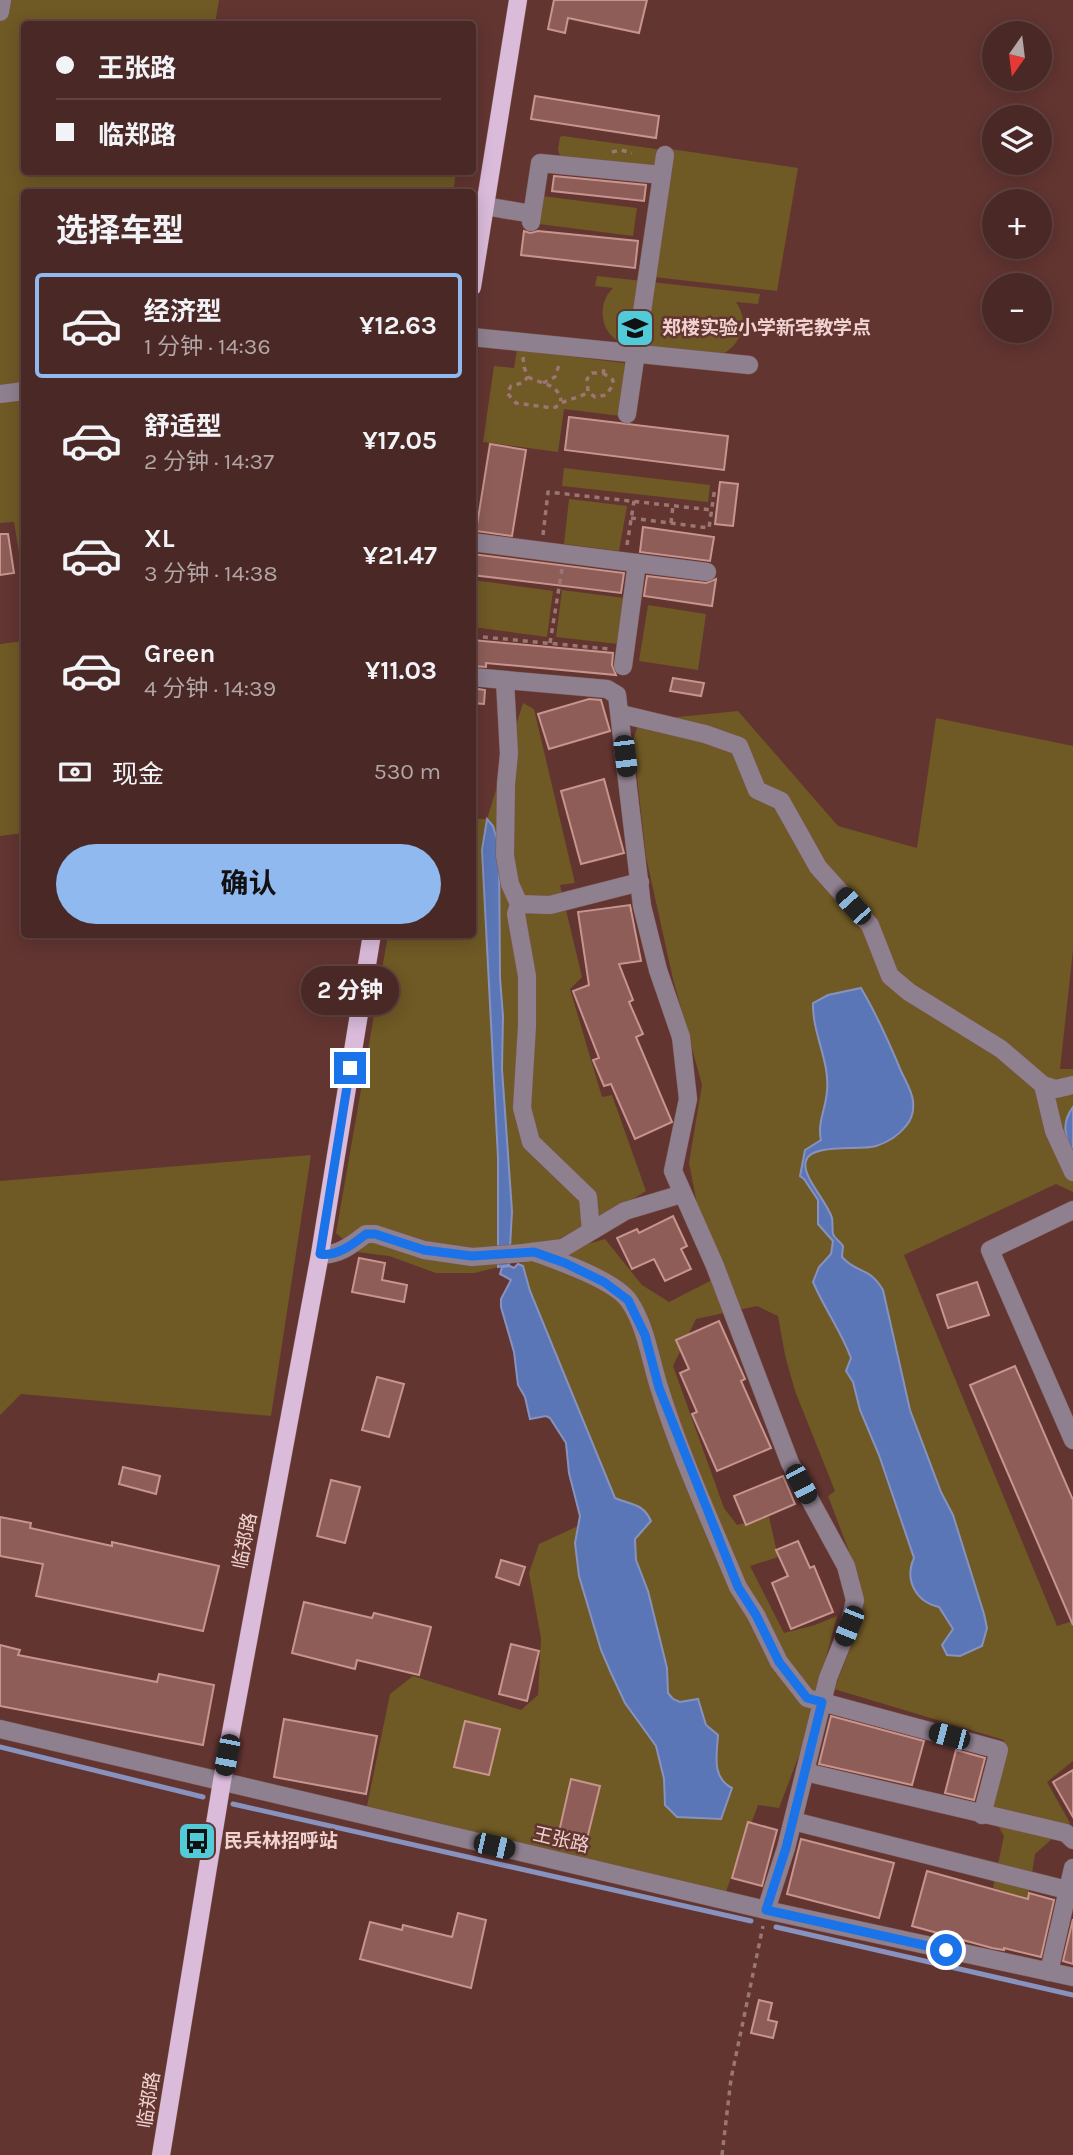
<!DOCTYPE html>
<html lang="zh">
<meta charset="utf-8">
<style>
body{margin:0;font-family:Karla,"Noto Sans SC",sans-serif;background:#543432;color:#f1f3f6;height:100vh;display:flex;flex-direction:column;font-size:26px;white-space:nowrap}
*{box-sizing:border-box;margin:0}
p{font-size:23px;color:#b2a6a7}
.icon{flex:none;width:38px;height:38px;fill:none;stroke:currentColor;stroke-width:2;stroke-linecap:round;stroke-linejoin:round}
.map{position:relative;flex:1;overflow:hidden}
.panel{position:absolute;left:21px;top:189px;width:455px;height:749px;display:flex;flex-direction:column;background:#4a2825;border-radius:7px;box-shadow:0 4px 18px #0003,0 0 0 2px #614442}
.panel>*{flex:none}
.top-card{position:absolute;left:21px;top:21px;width:455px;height:154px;border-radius:7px;box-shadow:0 4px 18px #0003,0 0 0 2px #614442;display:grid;align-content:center;height:154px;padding:0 35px;background:#4a2825}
.needle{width:46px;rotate:194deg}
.controls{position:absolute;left:982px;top:21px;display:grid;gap:14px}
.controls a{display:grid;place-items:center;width:70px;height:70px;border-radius:50%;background:#4a2825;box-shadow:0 4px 18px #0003,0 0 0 2px #614442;font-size:35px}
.end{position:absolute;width:32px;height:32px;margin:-16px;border:9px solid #1a73e8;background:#fff;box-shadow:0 0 0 4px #fff}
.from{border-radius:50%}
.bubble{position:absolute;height:49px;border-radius:24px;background:#4a2825;box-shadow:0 4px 18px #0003,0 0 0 2px #614442;font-size:23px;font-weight:700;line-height:49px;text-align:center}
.car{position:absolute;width:21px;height:42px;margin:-21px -10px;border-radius:9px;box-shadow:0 0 5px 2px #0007;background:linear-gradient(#222 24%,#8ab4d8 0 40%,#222 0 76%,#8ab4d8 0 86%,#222 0)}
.top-card b{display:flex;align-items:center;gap:24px;height:66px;font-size:26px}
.top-card b+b{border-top:2px solid #614442}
.top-card i{width:18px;height:18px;background:#f1f3f6}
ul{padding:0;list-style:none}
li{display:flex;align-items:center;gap:21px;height:105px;margin:0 14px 10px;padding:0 21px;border:4px solid transparent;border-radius:7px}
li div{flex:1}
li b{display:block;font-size:26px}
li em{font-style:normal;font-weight:700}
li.active{border-color:#90b9f0}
li>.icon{width:63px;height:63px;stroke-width:1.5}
h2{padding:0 35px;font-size:32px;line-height:84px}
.pay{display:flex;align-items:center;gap:18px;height:77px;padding:0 35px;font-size:26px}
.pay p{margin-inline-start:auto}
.primary-button{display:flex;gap:14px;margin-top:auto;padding:14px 35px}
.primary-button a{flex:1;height:80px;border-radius:42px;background:#90b9f0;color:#111;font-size:28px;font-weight:700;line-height:80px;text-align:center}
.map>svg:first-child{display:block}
</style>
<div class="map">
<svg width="1073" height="2155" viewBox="0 0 1073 2155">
<rect width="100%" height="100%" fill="#623531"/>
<g fill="#6f5925">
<path d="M0,0H219L215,24H24V172H456L453,192H24V583L14,522L0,523Z"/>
<path d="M563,136L656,149L659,151L656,167L561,158L558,150L560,137Z"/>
<path d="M671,149L798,168L777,291L654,277Z"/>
<path d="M542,196L637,208L633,236L539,224Z"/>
<path d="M597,276L760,294L758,304L736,302C750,322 742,344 721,355L627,344C601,339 595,305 613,288L595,286Z"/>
<path d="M517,350L624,363L628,368L621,416L564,409L558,452L483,442L494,366L514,368Z"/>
<path d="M564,468L710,485L708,502L562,486Z"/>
<path d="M569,499L627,506L619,551L564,544Z"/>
<path d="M473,580L553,591L547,637L473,627Z"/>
<path d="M562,590L624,598L618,644L556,637Z"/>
<path d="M648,605L706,614L698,670L639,661Z"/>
<path d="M24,641V833L0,836V644Z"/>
<path d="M523,703L534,709L575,883L560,885L582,977L570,989L602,1097L612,1095L646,1191L615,1210L547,1245L508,1246L512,1211L502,1069L503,1016L482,850L498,1158V1267L475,1273H436L389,1256L357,1252L336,1233L388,935L472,934L473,819H487Z"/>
<path d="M738,711L838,826L917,848L936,718L1073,746V950L1060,1069H1073V1192L1056,1184L904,1255L1057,1626L1073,1621V1761L1047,1782L1070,1823L1035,1854L1028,1898L993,1888L1004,1836L989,1810L1004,1740L834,1689L857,1632L860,1580L828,1496L835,1491L795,1391L785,1355L778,1316L757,1306L696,1319L673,1366L724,1508L737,1525L769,1517L778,1557L750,1566L784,1633L815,1625L837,1616L804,1742L779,1808L758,1805L725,1894L367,1806L390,1694L413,1676L521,1710L538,1695L541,1638L529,1573L539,1544L578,1526L615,1498L530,1291L526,1273L518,1264L605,1239L642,1285L669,1302L712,1280L689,1163L702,1085L673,979L646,857L633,741L639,721Z"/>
<path d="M311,1155L271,1416L21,1394L0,1415V1181Z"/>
</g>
<g fill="#5b76b6" stroke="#8892be" stroke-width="2">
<path d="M487,819L493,826L499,846L500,978L503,1016L502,1069L512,1211L509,1265L498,1267V1158L482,850Z"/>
<path d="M861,988C877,1015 889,1042 901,1071C905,1080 912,1091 913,1101C914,1110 912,1119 906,1126C898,1136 889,1142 876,1146C860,1151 810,1143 806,1161C801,1176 827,1201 832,1218C833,1223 832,1229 833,1234C835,1239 841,1242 843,1246L842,1257C857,1274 869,1266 883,1290L910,1410L941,1492L953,1515L984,1614L987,1628L982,1646L960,1656L947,1655L942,1645L953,1629L939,1607C916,1602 904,1580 914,1558L879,1455L860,1410L853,1382L846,1371L851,1358C841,1331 824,1308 813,1282L819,1267L831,1254L833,1241L818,1224V1200L804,1179L800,1176L805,1150L821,1140C817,1123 826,1108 827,1091C830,1061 812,1033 813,1003L828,995Z"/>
<path d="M1073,1107V1156C1066,1137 1060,1124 1073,1107Z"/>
<path d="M518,1264L523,1266L530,1291L615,1498C631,1505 643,1503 651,1521L635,1539L636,1560L648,1591L667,1668L668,1693L673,1699L680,1702L698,1699L706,1725L718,1735C717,1755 711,1777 732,1788L721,1819L677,1817L665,1805L664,1779L656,1746L625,1703L611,1673L601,1650L579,1576L575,1543L580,1516L569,1473L566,1443L550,1418L546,1416L530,1419L525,1397L518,1385L514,1352L501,1307V1299L511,1280L500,1274L502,1267L510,1266L514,1268Z"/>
</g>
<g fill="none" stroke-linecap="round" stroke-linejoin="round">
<g stroke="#8892be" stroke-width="5">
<path d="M0,1747L203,1797"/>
<path d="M233,1804L751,1921"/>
<path d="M776,1927L1073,1995"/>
</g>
</g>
<g fill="#8e5d58" stroke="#c8948e" stroke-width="2">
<path d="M554,0H647L639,33L568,18L565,33L548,29Z"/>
<path d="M535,96L659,116L656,138L531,119Z"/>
<path d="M554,176L646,185L644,201L552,191Z"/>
<path d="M524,231L530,233L538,231L638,241L635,268L521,255Z"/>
<path d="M569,417L728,436L724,470L565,450Z"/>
<path d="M490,444L526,450L512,536L476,531Z"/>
<path d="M720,482L738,484L733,526L715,524Z"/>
<path d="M643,527L714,537L710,561L640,552Z"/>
<path d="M0,534H8L14,573L0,575Z"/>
<path d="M472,554L624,573L621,593L472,575Z"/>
<path d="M647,576L706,583L716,579L712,606L644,596Z"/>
<path d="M472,640L613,653L612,665L616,675L486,663V667L472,666Z"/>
<path d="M673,678L704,683L701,696L670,691Z"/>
<path d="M472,688L485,690L484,704L472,703Z"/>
<path d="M589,699L601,700L610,731L549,749L538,714Z"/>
<path d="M604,779L624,853L581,864L561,791Z"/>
<path d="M630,905L641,961L619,964L633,1000L629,1002L643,1034L636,1037L672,1122L635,1139L611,1084L604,1086L593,1060L599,1058L573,991L589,985L578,912Z"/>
<path d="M673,1216L687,1246L681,1249L691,1269L665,1281L654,1259L632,1269L617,1238L637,1229L639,1233Z"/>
<path d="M359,1258L385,1263L382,1280L407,1285L404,1302L352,1292Z"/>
<path d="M977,1282L989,1315L948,1328L937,1295Z"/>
<path d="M719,1321L745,1379L741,1381L771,1448L717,1471L692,1414L697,1412L680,1373L689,1369L676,1340Z"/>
<path d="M1015,1366L1073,1500V1625L970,1385Z"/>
<path d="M377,1377L404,1384L389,1437L362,1430Z"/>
<path d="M123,1467L160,1476L156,1494L119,1484Z"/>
<path d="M783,1476L795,1504L746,1525L734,1496Z"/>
<path d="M331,1480L360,1487L345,1543L317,1536Z"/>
<path d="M0,1517L31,1523L30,1528L112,1546V1542L219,1566L203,1631L36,1596L43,1564L0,1556Z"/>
<path d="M798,1541L810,1568L814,1566L833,1612L791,1629L772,1583L788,1576L776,1550Z"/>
<path d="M501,1560L525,1567L519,1585L496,1577Z"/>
<path d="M304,1602L372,1618L374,1613L431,1627L419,1675L357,1660L355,1669L292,1653Z"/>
<path d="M511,1644L539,1651L527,1701L499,1694Z"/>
<path d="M0,1645L20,1650L18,1655L157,1682L159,1674L214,1685L203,1745L0,1706Z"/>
<path d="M831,1716L924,1741L912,1785L819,1764Z"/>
<path d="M284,1719L377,1736L366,1794L274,1777Z"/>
<path d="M465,1721L500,1729L489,1775L454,1767Z"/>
<path d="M956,1750L985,1758L974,1800L945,1793Z"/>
<path d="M1073,1770V1817L1053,1782Z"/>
<path d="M571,1779L600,1786L587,1839L559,1832Z"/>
<path d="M748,1822L777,1830L762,1886L732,1878Z"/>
<path d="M801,1839L894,1863L879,1918L787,1894Z"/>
<path d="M927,1871L1028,1899L1029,1893L1054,1900L1041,1957L1004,1948V1950L992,1948L912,1926Z"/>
<path d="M458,1913L486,1920L471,1988L360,1959L370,1922L402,1930L403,1925L452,1937Z"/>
<path d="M1073,1919V1964L1063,1961Z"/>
<path d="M759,2000L772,2003L768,2020L777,2022L773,2038L751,2033Z"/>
</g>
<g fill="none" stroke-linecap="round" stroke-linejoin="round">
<defs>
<g id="minor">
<path d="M0,12L2,0"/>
<path d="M485,206L532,214"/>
<path d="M531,222L540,163L662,175"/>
<path d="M472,337L749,365"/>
<path d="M0,394L24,391"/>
<path d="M627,414L665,155"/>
<path d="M472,542L707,572"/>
<path d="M623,666L637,563"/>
<path d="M472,677L607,689L617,695L642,906L658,970L681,1037L688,1099L673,1171L715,1266L790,1463L846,1566L855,1600L849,1626L828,1678L786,1848L766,1910"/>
<path d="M505,681L509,754L506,784L505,856L510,884L519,904L550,905L640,882"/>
<path d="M621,714L705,734L739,746L757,790L781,801L818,867L870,925L890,976L909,992L1001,1049L1043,1085L1056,1089L1073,1085"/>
<path d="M519,904L516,914L527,976V1026L522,1108L531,1142L588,1197L591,1231"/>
<path d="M1043,1085L1054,1131L1073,1172"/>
<path d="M1073,1210L990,1250L1073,1440"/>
<path d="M534,1252C558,1261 614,1280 629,1301C646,1326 650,1359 659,1387C680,1455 711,1522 738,1587L756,1615L779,1662L807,1698L999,1750L982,1815"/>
<path d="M320,1254C337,1257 353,1244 366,1234H375L424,1250L472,1257L523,1253L563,1248L625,1211L682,1194"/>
<path d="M0,1729L766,1910L1073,1977"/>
<path d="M805,1772L1066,1833L1073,1840"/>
<path d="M793,1821L1067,1890"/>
<path d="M1049,1972L1073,1868"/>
</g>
<g id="major">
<path d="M472,287L518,0"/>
<path d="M161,2155L222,1781L320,1254L372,934"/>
</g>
</defs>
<use href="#minor" stroke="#7e5551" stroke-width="19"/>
<use href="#major" stroke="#7e5551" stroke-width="19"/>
<g stroke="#9c7672" stroke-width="3.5" stroke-dasharray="5 5" stroke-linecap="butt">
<path d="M612,152L621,150L632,153"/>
<path d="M523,357L524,367L528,377L522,383L511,386L507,393L516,403L552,408L556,407C564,399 578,399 588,392"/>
<path d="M603,373L613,380V385L606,395L595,397L588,392L587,379L592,373H603L605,366"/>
<path d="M528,377C541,384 559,384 561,401"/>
<path d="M543,383L555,377L560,362"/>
<path d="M631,518L709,528L715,487"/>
<path d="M671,523L673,505"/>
<path d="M543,535L548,492L712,510"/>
<path d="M627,545L634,501"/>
<path d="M473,636L609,649"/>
<path d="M550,643L562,569"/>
<path d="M722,2155L731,2079L763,1926"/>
</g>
<use href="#minor" stroke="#8f808f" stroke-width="18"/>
<use href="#major" stroke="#dabbda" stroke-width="18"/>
</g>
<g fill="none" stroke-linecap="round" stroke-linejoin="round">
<path stroke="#1a73e8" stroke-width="9" d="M350,1068L320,1254C337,1257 353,1244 366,1234H375L424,1250L472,1256L534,1252L565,1263L604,1282L628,1300L645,1335L659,1388L738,1587L756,1615L779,1662L807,1698L822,1702L786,1848L766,1910L946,1950"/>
</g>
<defs>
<symbol id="school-square" viewBox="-11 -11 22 22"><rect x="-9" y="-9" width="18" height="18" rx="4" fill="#52cbd9" stroke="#623531"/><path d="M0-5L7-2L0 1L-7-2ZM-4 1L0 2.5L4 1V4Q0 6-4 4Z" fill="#111"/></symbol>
<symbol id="bus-square" viewBox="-11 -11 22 22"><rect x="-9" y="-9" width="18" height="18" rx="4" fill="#52cbd9" stroke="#623531"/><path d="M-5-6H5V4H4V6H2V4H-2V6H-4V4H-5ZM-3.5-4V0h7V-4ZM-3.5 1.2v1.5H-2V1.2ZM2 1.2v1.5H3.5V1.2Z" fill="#111"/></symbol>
</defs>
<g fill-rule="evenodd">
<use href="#school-square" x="613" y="306" width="44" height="44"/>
<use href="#bus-square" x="175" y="1819" width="44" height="44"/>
</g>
<g text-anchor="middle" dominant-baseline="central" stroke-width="5" stroke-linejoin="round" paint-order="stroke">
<g font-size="19" font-weight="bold" fill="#f0d3d0" stroke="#623531" text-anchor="start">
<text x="662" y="328">郑楼实验小学新宅教学点</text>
<text x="224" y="1841">民兵林招呼站</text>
</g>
<g font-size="19" fill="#f0d3d0" stroke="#623531">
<text transform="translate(245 1541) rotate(-79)">临郑路</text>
<text transform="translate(561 1840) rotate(13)">王张路</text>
<text transform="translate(149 2100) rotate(-81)">临郑路</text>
</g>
</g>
</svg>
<div class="controls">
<a><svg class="needle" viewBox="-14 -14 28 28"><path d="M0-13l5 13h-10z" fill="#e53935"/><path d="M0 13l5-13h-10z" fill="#b2a6a7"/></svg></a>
<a><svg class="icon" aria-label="layers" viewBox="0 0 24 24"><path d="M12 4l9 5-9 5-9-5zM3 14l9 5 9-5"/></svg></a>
<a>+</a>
<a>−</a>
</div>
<i class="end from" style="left:946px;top:1950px"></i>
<i class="end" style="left:350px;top:1068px"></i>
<div class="bubble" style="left:301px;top:966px;width:98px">2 分钟</div>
<i class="car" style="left:625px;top:756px;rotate:173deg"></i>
<i class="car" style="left:853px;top:906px;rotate:318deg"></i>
<i class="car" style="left:801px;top:1484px;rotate:152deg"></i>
<i class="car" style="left:849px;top:1626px;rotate:202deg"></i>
<i class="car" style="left:949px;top:1736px;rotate:285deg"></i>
<i class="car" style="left:227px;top:1755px;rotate:191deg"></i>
<i class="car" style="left:494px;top:1846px;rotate:103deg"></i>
<div class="top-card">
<b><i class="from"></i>王张路</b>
<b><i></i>临郑路</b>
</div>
<section class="panel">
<h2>选择车型</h2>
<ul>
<li class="active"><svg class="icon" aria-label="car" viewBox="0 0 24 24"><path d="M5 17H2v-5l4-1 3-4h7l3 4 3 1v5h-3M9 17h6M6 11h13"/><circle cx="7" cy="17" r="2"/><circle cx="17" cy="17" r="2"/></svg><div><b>经济型</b><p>1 分钟 · 14:36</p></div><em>¥12.63</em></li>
<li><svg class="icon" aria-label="car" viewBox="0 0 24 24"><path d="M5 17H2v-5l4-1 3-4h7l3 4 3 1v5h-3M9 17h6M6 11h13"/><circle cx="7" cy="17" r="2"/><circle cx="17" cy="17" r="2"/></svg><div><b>舒适型</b><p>2 分钟 · 14:37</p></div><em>¥17.05</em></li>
<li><svg class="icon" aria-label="car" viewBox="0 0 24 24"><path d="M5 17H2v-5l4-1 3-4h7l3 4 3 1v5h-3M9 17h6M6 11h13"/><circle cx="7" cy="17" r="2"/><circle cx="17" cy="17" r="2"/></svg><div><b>XL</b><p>3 分钟 · 14:38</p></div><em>¥21.47</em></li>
<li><svg class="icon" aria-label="car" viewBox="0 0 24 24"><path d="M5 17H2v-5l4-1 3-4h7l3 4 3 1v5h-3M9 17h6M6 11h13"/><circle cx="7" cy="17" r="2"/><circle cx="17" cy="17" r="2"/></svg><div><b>Green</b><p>4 分钟 · 14:39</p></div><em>¥11.03</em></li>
</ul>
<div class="pay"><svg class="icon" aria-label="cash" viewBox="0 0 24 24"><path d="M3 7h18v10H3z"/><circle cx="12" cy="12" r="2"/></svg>现金<p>530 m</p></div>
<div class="primary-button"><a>确认</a></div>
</section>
</div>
